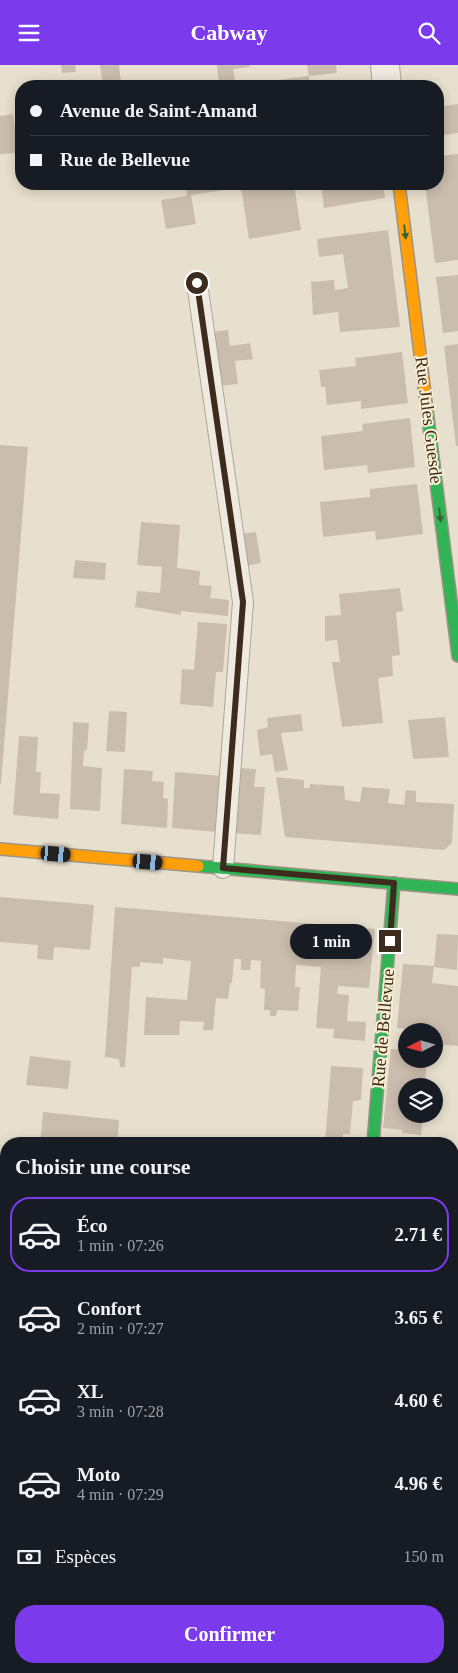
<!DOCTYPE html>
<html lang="fr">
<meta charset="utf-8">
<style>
body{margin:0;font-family:Georgia,serif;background:#20242c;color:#f1f3f6;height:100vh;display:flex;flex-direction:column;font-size:19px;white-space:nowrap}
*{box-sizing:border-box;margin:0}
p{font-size:16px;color:#9ea1a6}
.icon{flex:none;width:28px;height:28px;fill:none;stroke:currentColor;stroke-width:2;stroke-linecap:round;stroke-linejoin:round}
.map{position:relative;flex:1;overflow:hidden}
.details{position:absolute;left:0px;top:1072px;width:459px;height:536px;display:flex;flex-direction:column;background:#171b24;border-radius:20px 20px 0 0;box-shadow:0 2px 12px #0003}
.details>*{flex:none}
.banner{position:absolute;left:15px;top:15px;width:429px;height:110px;border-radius:20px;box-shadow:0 2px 12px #0003;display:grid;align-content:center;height:110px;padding:0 15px;background:#171b24}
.needle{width:32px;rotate:264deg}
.controls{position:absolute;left:398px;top:958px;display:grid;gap:10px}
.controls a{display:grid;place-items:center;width:45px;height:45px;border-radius:50%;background:#171b24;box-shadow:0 2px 12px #0003;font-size:25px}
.end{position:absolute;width:22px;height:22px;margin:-11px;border:6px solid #3d2c1d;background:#fff;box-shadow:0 0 0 2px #fff}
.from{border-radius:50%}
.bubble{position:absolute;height:35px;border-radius:18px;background:#171b24;box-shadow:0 2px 12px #0003;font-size:16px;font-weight:800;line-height:35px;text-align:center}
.car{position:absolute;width:15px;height:30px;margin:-15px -8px;border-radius:6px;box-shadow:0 0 4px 1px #0007;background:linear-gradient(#222 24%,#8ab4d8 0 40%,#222 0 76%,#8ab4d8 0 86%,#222 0)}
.banner b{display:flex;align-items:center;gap:18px;height:48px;font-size:19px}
.banner b+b{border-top:1px solid #363941}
.banner i{width:12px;height:12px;background:#f1f3f6}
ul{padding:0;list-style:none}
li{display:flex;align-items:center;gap:15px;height:75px;margin:0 10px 8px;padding:0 5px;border:2px solid transparent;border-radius:20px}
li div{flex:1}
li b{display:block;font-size:19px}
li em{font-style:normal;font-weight:800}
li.on{border-color:#7c3aed}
li>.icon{width:45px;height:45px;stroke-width:1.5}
h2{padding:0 15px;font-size:22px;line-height:60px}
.pay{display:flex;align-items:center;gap:12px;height:55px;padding:0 15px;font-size:19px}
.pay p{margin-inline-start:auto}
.button{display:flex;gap:10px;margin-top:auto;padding:10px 15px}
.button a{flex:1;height:58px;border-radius:20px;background:#7c3aed;color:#fff;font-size:20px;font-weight:800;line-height:58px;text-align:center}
header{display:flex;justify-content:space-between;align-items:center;height:65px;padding:0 15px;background:#7c3aed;color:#fff;font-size:22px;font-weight:800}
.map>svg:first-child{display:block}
</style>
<header><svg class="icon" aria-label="menu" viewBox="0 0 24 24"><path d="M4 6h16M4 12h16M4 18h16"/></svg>Cabway<svg class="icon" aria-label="search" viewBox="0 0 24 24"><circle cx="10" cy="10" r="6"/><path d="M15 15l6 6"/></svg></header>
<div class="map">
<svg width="458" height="1608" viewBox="0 0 458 1608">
<rect width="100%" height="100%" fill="#e8e0ce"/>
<g fill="#cbbdae">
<path d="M61,0H75L76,7L62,8Z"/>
<path d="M100,0H119L121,19L103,21Z"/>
<path d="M217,0H249L250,2L233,4L236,21H219Z"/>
<path d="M307,0H336L337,8L309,11Z"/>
<path d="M309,11L310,21H247L246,19Z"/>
<path d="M458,39V68L438,71V42Z"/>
<path d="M13,49L18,88L0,89V51Z"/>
<path d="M458,89V195L435,198L425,119H438V91Z"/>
<path d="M186,119H231V124L191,130L196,159L166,164L161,135L187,131Z"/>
<path d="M294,119L301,165L249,174L241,122L259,119Z"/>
<path d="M321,119H383L385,133L324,143Z"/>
<path d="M388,165L400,262L340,267L338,247L313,250L311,217L334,215L335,225L348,223L343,189L319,192L317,174Z"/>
<path d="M458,210V266L443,268L436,212Z"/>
<path d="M228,265L230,281L250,278L253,294L235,296L238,319L219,321L211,267Z"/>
<path d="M458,279V381H456L444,281Z"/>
<path d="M402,287L408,338L361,344V336L327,340L325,322H321L319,305L356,301L355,293Z"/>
<path d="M410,353L415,402L368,408L367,400L324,405L321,371L363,366L362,359Z"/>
<path d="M0,380L28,382L1,719H0Z"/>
<path d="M417,419L423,469L376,475L375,466L323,472L320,437L370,432V424Z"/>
<path d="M141,457L180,460L177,503L200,506L199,520L212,521L210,533L229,535L228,551L181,546V550L135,542L137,526L160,528L162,502L137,500Z"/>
<path d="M256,467L261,498L245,501L240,469Z"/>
<path d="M75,495L106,498L105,515L73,513Z"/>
<path d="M400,523L403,546L396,547L400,590L392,591L393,611L378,613L383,658L342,662L332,597H340L337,575L325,576V551L341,550L339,529Z"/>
<path d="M198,557L227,559L223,607H216L213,642L180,639L182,604L194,605Z"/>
<path d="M109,646L127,647L125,687L106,686Z"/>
<path d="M301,649L303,666L281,668L288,705L275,707L272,689L260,691L257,665L268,662L267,653Z"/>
<path d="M445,652L449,692L413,694L408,655Z"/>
<path d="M73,657L89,658L87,685L84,686L83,701L102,703L100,746L70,744Z"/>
<path d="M19,671L38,672L36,707H41L40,728L60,729L58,754L13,750Z"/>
<path d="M237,703L256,704L254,722H265L261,770L233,768Z"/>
<path d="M124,704L153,706L152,716L164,717L163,733L168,734L167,763L121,759Z"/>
<path d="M175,707L222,711L217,767L172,763Z"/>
<path d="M276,712L304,715V723H309L310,719L344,721L345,735L360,737L362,722L390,724L388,738L404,740L406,725L416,726V737L454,739L452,778L444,785L285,772Z"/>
<path d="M0,832L94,840L90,885L54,882L53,895L37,894L38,880L0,877Z"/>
<path d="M115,842L375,864L369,923L338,921L337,929L349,930L347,956L366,957L365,976L333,973L334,964L316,963L321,902L296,900L295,922H300L298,946L277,945L276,951H270V945H264L265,924L260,923L261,896L251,895L250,905H241V894H234L232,918H230L228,934L216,933L213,965H203L204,957L180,956L179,970H144L146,932L187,935L191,896L163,893V899L140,897V902H132L125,1002H120L119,994L105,992Z"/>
<path d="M437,869L458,870L457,905L434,902Z"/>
<path d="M403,899L434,901L432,918L458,921V981L434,979V966L397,963Z"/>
<path d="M391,984L406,985V994H427L425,1019L406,1021V1049H423L421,1070L402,1068V1065L383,1063Z"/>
<path d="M30,991L71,996L68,1024L26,1020Z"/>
<path d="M331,1001L363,1003L361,1035L353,1036L350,1069H343V1079H325Z"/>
<path d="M43,1047L119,1055L117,1079H40Z"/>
<rect x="452" y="1180" width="6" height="17"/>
<path d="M452,1344H458V1364L452,1363Z"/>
<path d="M452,1383H458V1423L452,1422Z"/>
<rect x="452" y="1441" width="6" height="37"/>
<path d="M452,1498L458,1499V1529H452Z"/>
<path d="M453,1540L458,1541V1556L452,1555Z"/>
<path d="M201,1602H244V1608H200Z"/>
</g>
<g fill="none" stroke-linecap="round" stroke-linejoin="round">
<defs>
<path id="lane" d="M197,218L243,537L223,803"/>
<g id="street">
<path d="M385,0L387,21"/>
<path d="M331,1608L332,1602"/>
</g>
<g id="fast">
<path d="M427,345L458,591"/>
<path d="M198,801L458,824"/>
<path d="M373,1079L394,818"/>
</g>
<g id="slow">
<path d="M399,119L427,345"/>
<path d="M0,784L198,801"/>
</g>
</defs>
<use href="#lane" stroke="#ada597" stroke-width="22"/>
<use href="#street" stroke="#ada597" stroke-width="30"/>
<use href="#fast" stroke="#9d9486" stroke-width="14"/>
<use href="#slow" stroke="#9d9486" stroke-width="14"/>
<use href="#lane" stroke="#efeae0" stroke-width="20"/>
<use href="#street" stroke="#efeae0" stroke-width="28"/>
<use href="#fast" stroke="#30b455" stroke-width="11"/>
<use href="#slow" stroke="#ff9f0a" stroke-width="11"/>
</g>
<defs><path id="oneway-solid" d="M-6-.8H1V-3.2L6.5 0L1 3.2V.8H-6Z" transform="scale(1.25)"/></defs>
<g fill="#386233">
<use href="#oneway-solid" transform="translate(405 167) rotate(83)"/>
<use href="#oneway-solid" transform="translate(440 450) rotate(83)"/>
</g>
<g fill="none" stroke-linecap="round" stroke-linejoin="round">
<path stroke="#3d2c1d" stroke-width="6" d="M197,218L243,537L223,803L394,818L390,876"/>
</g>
<g text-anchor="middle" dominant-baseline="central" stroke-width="4" stroke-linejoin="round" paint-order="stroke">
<g font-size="18" fill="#3d2c1d" stroke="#f9eed3">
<text transform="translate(429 355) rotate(83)">Rue Jules Guesde</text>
<text transform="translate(383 963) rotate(-85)">Rue de Bellevue</text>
</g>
</g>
</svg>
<div class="controls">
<a><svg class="needle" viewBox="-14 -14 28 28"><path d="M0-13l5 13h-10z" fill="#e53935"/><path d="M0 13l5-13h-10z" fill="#9ea1a6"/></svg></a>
<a><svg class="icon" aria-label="layers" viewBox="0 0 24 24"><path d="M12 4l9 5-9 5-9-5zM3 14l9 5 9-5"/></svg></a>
</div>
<i class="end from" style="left:197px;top:218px"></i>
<i class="end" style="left:390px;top:876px"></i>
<div class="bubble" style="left:290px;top:859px;width:82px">1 min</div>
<i class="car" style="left:56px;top:789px;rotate:95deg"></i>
<i class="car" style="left:148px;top:797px;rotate:95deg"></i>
<div class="banner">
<b><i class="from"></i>Avenue de Saint-Amand</b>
<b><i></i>Rue de Bellevue</b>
</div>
<section class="details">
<h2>Choisir une course</h2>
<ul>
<li class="on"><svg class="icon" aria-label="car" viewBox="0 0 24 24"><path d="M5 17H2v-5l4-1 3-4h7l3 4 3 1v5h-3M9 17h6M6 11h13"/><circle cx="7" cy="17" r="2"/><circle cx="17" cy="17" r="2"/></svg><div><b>Éco</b><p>1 min · 07:26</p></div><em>2.71 €</em></li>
<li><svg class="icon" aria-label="car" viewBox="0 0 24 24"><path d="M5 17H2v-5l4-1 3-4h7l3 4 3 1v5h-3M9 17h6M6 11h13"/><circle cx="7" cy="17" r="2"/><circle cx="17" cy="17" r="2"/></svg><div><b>Confort</b><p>2 min · 07:27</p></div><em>3.65 €</em></li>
<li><svg class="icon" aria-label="car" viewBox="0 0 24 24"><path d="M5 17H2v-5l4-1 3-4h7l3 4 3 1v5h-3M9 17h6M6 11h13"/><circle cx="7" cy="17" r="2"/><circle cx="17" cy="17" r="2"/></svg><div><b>XL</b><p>3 min · 07:28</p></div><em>4.60 €</em></li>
<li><svg class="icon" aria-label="car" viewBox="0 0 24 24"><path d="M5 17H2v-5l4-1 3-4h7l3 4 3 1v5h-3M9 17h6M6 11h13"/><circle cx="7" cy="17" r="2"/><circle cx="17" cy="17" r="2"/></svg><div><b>Moto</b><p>4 min · 07:29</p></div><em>4.96 €</em></li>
</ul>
<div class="pay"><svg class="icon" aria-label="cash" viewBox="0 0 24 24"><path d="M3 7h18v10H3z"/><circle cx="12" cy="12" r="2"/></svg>Espèces<p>150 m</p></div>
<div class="button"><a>Confirmer</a></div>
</section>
</div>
